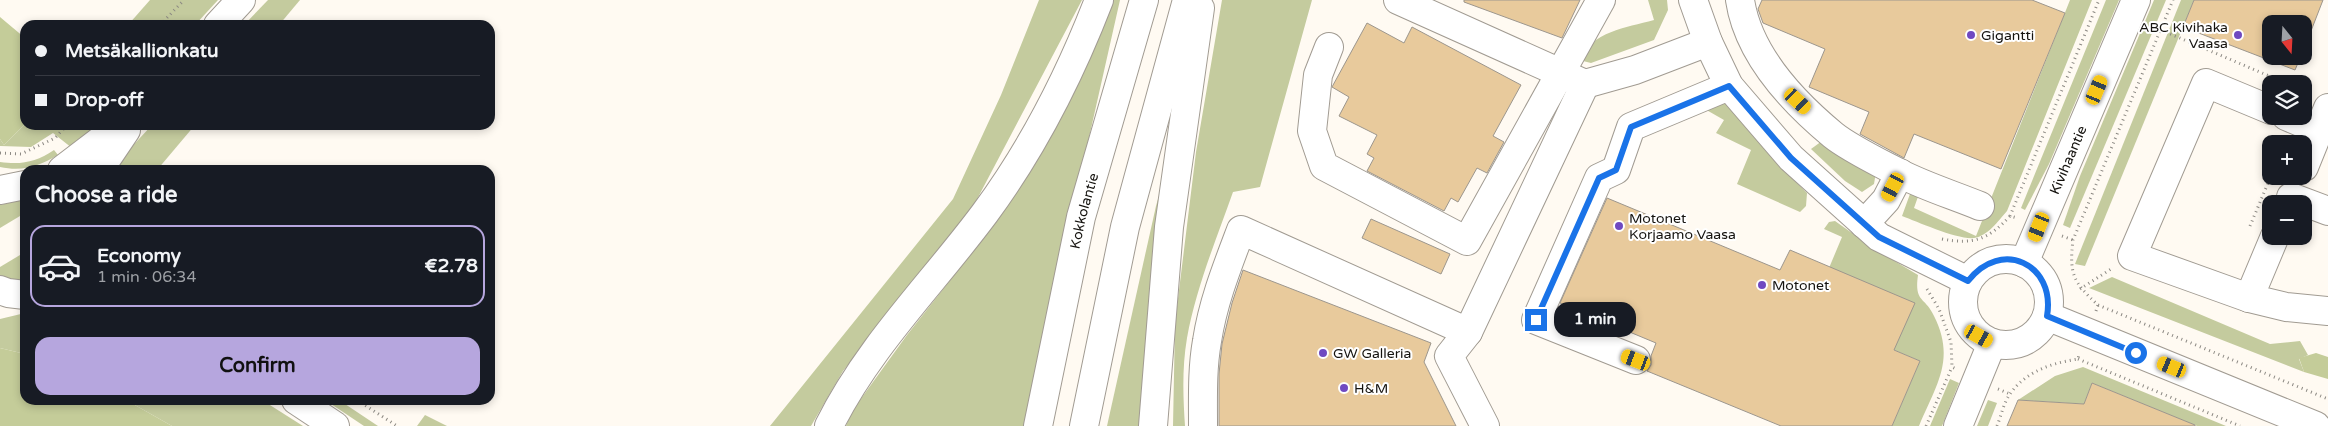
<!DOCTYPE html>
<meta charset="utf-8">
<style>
body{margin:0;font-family:"Varela Round",sans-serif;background:#242831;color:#f1f3f6;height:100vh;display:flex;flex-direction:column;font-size:19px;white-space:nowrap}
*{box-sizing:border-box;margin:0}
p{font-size:16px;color:#9ea1a6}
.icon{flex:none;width:28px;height:28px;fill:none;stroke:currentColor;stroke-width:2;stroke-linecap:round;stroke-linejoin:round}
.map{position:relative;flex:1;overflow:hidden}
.sheet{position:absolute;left:20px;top:165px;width:475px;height:240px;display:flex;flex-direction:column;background:#171b24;border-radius:15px;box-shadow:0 2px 8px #0003}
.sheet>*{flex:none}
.hud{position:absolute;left:20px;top:20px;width:475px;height:110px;border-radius:15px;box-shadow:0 2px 8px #0003;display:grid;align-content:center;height:110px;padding:0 15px;background:#171b24}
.needle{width:32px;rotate:162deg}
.fabs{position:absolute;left:2262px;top:15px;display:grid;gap:10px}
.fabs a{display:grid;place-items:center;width:50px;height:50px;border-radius:10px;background:#171b24;box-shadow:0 2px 8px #0003;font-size:25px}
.end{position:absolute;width:22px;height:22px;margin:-11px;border:6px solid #1a73e8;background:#fff;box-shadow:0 0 0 2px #fff}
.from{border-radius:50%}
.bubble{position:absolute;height:35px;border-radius:15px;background:#171b24;box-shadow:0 2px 8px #0003;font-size:16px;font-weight:700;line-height:35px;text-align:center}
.car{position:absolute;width:15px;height:30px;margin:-15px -8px;border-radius:6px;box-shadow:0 0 4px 1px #0007;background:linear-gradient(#f5c518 24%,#345 0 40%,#f5c518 0 76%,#345 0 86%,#f5c518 0)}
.hud b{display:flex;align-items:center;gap:18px;height:48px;font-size:19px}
.hud b+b{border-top:1px solid #363941}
.hud i{width:12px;height:12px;background:#f1f3f6}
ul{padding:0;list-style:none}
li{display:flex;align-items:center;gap:15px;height:82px;margin:0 10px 8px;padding:0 5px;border:2px solid transparent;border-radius:15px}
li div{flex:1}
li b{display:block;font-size:19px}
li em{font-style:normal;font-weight:700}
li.current{border-color:#b6a6de}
li>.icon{width:45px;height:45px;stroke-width:1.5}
h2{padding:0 15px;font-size:22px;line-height:60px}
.cta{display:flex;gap:10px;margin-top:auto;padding:10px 15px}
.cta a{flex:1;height:58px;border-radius:15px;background:#b6a6de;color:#111;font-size:20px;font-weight:700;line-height:58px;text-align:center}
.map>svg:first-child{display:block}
</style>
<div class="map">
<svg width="2328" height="426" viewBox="0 0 2328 426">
<rect width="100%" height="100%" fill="#fffaf2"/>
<g fill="#c4cb9e">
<path d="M150,0H218L195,25H128Z"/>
<path d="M268,0H300L279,25H244Z"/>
<path d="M1039,0H1082L965,222L843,371L811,426H770L953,199L1001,95Z"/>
<path d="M1111,0H1120L1024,426H846L852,411L907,335L981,241Z"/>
<path d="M1222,0H1312L1260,187L1233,192C1216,240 1196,288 1187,338C1182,367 1183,397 1185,426H1173L1175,323L1196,152Z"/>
<path d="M1648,0H1667L1668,10L1654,40L1591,63L1579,60C1593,31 1625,28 1654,20Z"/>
<path d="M2070,0H2092L2007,211C1998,221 1988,236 1974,238C1958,240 1918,222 1902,216L1910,194L1920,191L1914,208L1976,236Z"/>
<path d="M2106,0H2119L2049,164L2025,210L2021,208Z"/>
<path d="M2154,0H2166L2070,228L2063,225L2080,176Z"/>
<path d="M2181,0H2194L2085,266L2075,264Z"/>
<path d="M1728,102L1776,162L1807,193L1806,206L1800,212L1737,184L1751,150L1716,133L1724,120L1703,108Z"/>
<path d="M25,124V125H98L72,148L53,133L31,147L0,146V139L4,145Z"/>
<path d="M152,125H195L157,170L111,169Z"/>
<path d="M1822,141L1876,172L1874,184L1862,192L1845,181L1811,149Z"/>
<path d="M54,150L58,155C39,166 23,172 0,167V162C22,165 36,162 54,150Z"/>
<path d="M1170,158L1142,426H1107L1156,206Z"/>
<path d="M16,201H25V213L0,228V205Z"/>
<path d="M1835,221L1876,250L1918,275C1914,303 1925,296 1934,316C1956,360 1936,385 1919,426H1892L1920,361L1894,350L1829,268L1842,237L1824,229L1829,222Z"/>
<path d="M25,252V281L8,280L0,275V267Z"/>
<path d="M2112,277L2270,344L2300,341L2308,355L2299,359L2304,372L2089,288Z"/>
<path d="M25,313V354L0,348V319Z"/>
<path d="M2083,367L2226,426H2197L2092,383L2084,404L2018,400L2055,376Z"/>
<path d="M1950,379L1959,383L1942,426H1930Z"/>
<path d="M126,400H262L303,426H172Z"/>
<path d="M325,400H339L378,426H364Z"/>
<path d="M1988,400L1997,403L1988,426H1977Z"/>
<path d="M425,415L447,426H417Z"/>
</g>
<g fill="#c4cc99">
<path d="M0,17L25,38V124L4,145L0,139Z"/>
<path d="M0,348L25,354V400H126L172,426H0Z"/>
<path d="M2316,353L2328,357V379L2304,372L2299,358Z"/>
</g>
<g fill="#e8ca9c" stroke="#9c968d">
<path d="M1464,0H1580L1562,38L1464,2Z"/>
<path d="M1762,0H2032L2065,13L2001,169L1914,134L1904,158L1860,134L1869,112L1809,87L1825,49L1763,23L1758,9Z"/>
<path d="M2194,0H2323L2304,49V24H2271V56H2301L2295,70L2183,27Z"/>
<path d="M1367,23L1404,43L1412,27L1521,85L1493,136L1504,142L1487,173L1477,168L1458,202L1451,198L1444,211L1367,171L1374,158L1367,154L1377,135L1339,116L1349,97L1332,87Z"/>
<path d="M1607,198L1780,270L1790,250L1915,303L1894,350L1920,361L1892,426H1781L1647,371L1651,365V356L1656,343L1560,303Z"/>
<path d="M1371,219L1450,254L1441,274L1362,238Z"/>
<path d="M1243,270L1431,343L1424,362L1456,426H1219V374L1222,344L1232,303Z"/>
<path d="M2092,383L2195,425V426H2007L2018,400L2084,404Z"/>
</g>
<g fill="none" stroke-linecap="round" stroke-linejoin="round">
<defs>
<g id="minor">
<path d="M1398,0L1585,84L1635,70L1708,42"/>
<path d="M1693,0L1708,42L1729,86L1791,158L1879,237L1968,281"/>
<path d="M1740,0C1748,54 1792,101 1833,135C1849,148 1880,163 1899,173C1924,186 1953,195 1980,206"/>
<path d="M1329,47L1318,75L1312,131L1324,166L1467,241L1601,0"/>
<path d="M2286,116L2319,130L2328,108"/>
<path d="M2304,167L2319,130"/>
<path d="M2291,197L2328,211"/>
<path d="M1864,224L1886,200L1900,173"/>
<path d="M2275,236L2249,298L2286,307L2328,311"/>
<path d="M2249,298L2132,256L2206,83L2271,110"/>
<path d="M2047,316L2316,426"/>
<path d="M1636,360L1536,320L1599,178L1616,170L1631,127L1729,86"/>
<path d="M1203,426C1203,398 1202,369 1207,341C1213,302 1227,267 1241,230L1468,332"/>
<path d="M1485,426L1449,356L1468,332L1585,84"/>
</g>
<g id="major">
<path d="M218,25L241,0"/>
<path d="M62,170L121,125"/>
<path d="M99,170L126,130"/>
<path d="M0,190L25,185"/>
<circle cx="2006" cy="302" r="43"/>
<path id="s1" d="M2024,263L2136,0"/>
<path d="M0,290L8,293L25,295"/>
<path d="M296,400L335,426"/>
<path d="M1958,426L1992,343"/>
</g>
<g id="highway">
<path d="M829,426C868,347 933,283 985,213C1033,148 1070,75 1099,0"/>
<path id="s2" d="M1038,426L1081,217L1144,0"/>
<path d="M1084,426L1125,227L1187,0"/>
<path d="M1153,426L1169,227L1200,8"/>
</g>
</defs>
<use href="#minor" stroke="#a19b92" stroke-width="30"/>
<use href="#major" stroke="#a19b92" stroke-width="30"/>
<use href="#highway" stroke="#a19b92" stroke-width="30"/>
<g stroke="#8c8983" stroke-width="3" stroke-dasharray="1 4" stroke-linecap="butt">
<path d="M160,25L184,0"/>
<path d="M2161,30L2288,84"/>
<path d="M0,153L21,154L55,138L67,125"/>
<path d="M2010,216L2099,0"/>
<path d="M2250,226L2271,176"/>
<path d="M2062,236L2073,240"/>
<path d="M1942,239C1974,245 1989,239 2010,216L2017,218"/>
<path d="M1927,289L1939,309L1951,342L1952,367L1956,369"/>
<path d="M2080,289L2111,269"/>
<path d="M2098,305L2328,399"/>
<path d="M2096,311L2098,305C2073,282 2069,274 2073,240L2173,0"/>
<path d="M2078,359L2240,426"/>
<path d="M1998,389L2010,394"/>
<path d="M357,400L397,426"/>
<path d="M1926,426L1952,367"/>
<path d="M1997,426C2001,416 2004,402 2010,394C2026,371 2052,363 2078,359L2079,355"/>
</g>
<use href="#minor" stroke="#fff" stroke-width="28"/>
<use href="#major" stroke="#fff" stroke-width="28"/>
<use href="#highway" stroke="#fff" stroke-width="28"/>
</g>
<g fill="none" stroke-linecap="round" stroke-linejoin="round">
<path stroke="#1a73e8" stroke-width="6" d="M1536,320L1599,178L1616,170L1631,127L1729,86L1791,158L1879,237L1968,281C2001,238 2056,264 2047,316L2136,353"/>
</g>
<g fill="#6f49c1" stroke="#fff" stroke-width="2">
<circle cx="1971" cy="35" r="5"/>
<circle cx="2238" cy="35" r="5"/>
<circle cx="1619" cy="226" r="5"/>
<circle cx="1762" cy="285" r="5"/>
<circle cx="1323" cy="353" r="5"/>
<circle cx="1344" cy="388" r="5"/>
</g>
<g text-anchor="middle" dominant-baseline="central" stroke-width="4" stroke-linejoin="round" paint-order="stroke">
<g font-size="14" fill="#15130f" stroke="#fff" text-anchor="start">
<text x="2228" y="27" text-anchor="end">ABC Kivihaka<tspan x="2228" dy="16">Vaasa</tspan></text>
<text x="1981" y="35">Gigantti</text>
<text x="1629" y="218">Motonet<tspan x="1629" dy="16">Korjaamo Vaasa</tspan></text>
<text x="1772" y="285">Motonet</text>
<text x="1333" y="353">GW Galleria</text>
<text x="1354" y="388">H&amp;M</text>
</g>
<g font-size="14" fill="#15130f" stroke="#fff">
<text stroke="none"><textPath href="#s1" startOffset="112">Kivihaantie</textPath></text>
<text stroke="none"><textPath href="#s2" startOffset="220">Kokkolantie</textPath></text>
</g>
</g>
</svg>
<div class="fabs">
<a><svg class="needle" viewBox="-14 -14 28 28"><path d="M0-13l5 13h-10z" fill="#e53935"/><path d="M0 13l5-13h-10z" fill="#9ea1a6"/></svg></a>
<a><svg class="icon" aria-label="layers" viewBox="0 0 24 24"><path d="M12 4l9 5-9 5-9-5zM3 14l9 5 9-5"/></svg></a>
<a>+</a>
<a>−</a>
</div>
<i class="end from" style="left:2136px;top:353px"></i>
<i class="end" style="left:1536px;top:320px"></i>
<div class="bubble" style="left:1554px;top:302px;width:82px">1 min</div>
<i class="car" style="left:2097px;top:90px;rotate:23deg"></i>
<i class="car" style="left:1798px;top:101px;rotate:133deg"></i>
<i class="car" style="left:1893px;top:187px;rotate:208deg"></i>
<i class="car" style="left:2039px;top:227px;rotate:202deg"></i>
<i class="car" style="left:1979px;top:336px;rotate:119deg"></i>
<i class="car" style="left:1636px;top:360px;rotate:291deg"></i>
<i class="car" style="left:2172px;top:367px;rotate:292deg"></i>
<div class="hud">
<b><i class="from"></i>Metsäkallionkatu</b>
<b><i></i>Drop-off</b>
</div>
<section class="sheet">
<h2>Choose a ride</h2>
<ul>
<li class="current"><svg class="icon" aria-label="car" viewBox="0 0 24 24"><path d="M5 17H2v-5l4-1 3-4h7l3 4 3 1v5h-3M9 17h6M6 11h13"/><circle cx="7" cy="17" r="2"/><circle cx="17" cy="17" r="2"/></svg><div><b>Economy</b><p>1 min · 06:34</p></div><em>€2.78</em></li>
</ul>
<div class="cta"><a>Confirm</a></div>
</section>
</div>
